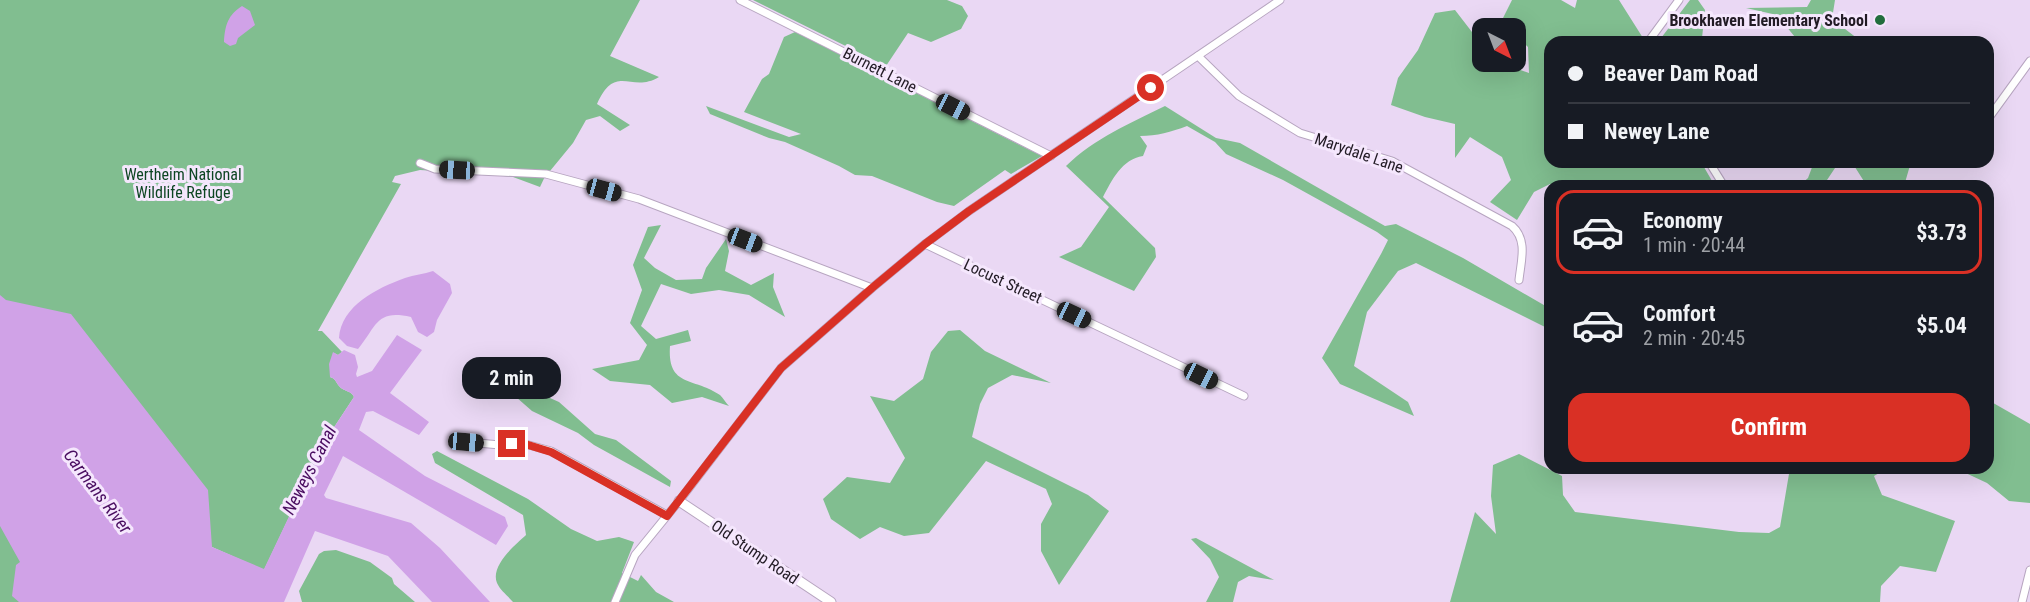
<!DOCTYPE html>
<meta charset="utf-8">
<style>
body{margin:0;font-family:"Roboto Condensed",sans-serif;background:#20242c;color:#f1f3f6;height:100vh;display:flex;flex-direction:column;font-size:22px;white-space:nowrap}
*{box-sizing:border-box;margin:0}
p{font-size:20px;color:#9ea1a6}
.icon{flex:none;width:33px;height:33px;fill:none;stroke:currentColor;stroke-width:2;stroke-linecap:round;stroke-linejoin:round}
.map{position:relative;flex:1;overflow:hidden}
.sheet{position:absolute;left:1544px;top:180px;width:450px;height:294px;display:flex;flex-direction:column;background:#171b24;border-radius:18px;box-shadow:0 6px 24px #0002}
.sheet>*{flex:none}
.top-card{position:absolute;left:1544px;top:36px;width:450px;height:132px;border-radius:18px;box-shadow:0 6px 24px #0002;display:grid;align-content:center;height:132px;padding:0 24px;background:#171b24}
.needle{width:39px;rotate:138deg}
.tools{position:absolute;left:1472px;top:18px;display:grid;gap:12px}
.tools a{display:grid;place-items:center;width:54px;height:54px;border-radius:12px;background:#171b24;box-shadow:0 6px 24px #0002;font-size:30px}
.end{position:absolute;width:27px;height:27px;margin:-14px;border:8px solid #d93025;background:#fff;box-shadow:0 0 0 3px #fff}
.from{border-radius:50%}
.bubble{position:absolute;height:42px;border-radius:18px;background:#171b24;box-shadow:0 6px 24px #0002;font-size:20px;font-weight:700;line-height:42px;text-align:center}
.car{position:absolute;width:18px;height:36px;margin:-18px -9px;border-radius:8px;box-shadow:0 0 4px 2px #0007;background:linear-gradient(#222 24%,#8ab4d8 0 40%,#222 0 76%,#8ab4d8 0 86%,#222 0)}
.top-card b{display:flex;align-items:center;gap:21px;height:57px;font-size:22px}
.top-card b+b{border-top:2px solid #363941}
.top-card i{width:15px;height:15px;background:#f1f3f6}
ul{padding:10px 0 0;list-style:none}
li{display:flex;align-items:center;gap:18px;height:84px;margin:0 12px 9px;padding:0 12px;border:3px solid transparent;border-radius:18px}
li div{flex:1}
li b{display:block;font-size:22px}
li em{font-style:normal;font-weight:700}
li.active{border-color:#d93025}
li>.icon{width:54px;height:54px;stroke-width:1.5}
.cta{display:flex;gap:12px;margin-top:auto;padding:12px 24px}
.cta a{flex:1;height:69px;border-radius:18px;background:#d93025;color:#fff;font-size:24px;font-weight:700;line-height:69px;text-align:center}
.map>svg:first-child{display:block}
</style>
<div class="map">
<svg width="2030" height="602" viewBox="0 0 2030 602">
<rect width="100%" height="100%" fill="#ead8f4"/>
<g fill="#81be90">
<path d="M0,0H640L610,56L659,77C631,94 616,62 597,104L630,125L620,131L600,116L586,120L573,143L550,171L548,170L540,187L513,177L487,174L420,170L395,176L392,182L401,184L318,331H322L342,352L338,355L334,353L330,377C336,379 335,381 339,386C344,392 351,390 354,397L325,441L264,570L212,547L201,528L239,602H0Z"/>
<path d="M753,0H947L962,6L968,16L961,29L931,42L908,33L886,66Z"/>
<path d="M1512,0H1561L1575,8L1577,0H1619L1643,38L1641,42H1550V162H1701L1715,186H1554L1550,184L1534,192L1517,220L1490,202L1511,180L1502,157L1470,137L1455,158V124L1425,117L1391,105L1398,78L1418,50L1435,13L1455,10L1482,45V62H1498L1529,73L1528,47L1515,35V28H1508L1501,22Z"/>
<path d="M1690,0H1698L1705,10L1702,38L1706,42H1658Z"/>
<path d="M1811,0H1835L1832,19L1862,42H1799L1777,15L1746,8L1807,7Z"/>
<path d="M795,32L1042,156L1011,174L1005,170L954,206L937,202L872,176L855,175L839,166L785,142L769,138L710,114L706,106L789,137L801,134L744,112L762,79L769,74L784,37Z"/>
<path d="M1165,106L1216,138L1240,143L1385,226L1396,224L1463,258L1549,308V329L1416,263L1398,271L1367,312L1354,366L1408,402L1414,416L1340,384L1322,358L1381,254L1388,240L1377,232L1283,180L1226,154L1215,142L1187,126C1171,132 1157,136 1140,136L1147,146L1143,156C1122,159 1112,180 1103,197L1155,248L1156,257L1134,291L1059,257L1081,247L1109,207L1066,166C1095,138 1129,124 1165,106Z"/>
<path d="M1814,162H1911L1904,186H1867L1853,164L1835,168L1823,186H1799L1808,178Z"/>
<path d="M661,225L644,258L655,268L676,280L702,279L706,268L726,239L729,251L725,271L751,285L774,273L773,287L785,317L749,295L719,290L691,294L661,284L641,326L656,339L688,330L691,341L670,346C667,388 695,377 720,395C723,398 726,403 729,406L702,397L672,403L650,385L610,381L592,369L639,360L647,345L630,323L642,290L633,265L648,227Z"/>
<path d="M960,330L985,351L1051,383L1012,375L988,388L980,404L972,437L1088,495L1109,511L1059,585L1041,551V524L1052,504L1046,489L986,461L929,533L904,536L880,527L860,539L831,519L823,499L847,477L890,483L905,458L870,396L894,401L923,379L931,352L948,331Z"/>
<path d="M507,379L559,402L595,434L616,440L671,481L670,487L594,445L578,433L532,411L501,384Z"/>
<path d="M1988,400L2030,424V503L2009,501L1987,483L1955,468H1988Z"/>
<path d="M437,451L528,499L571,529L597,541L619,537L634,542L622,573L638,581L641,575L656,592L674,602H513C508,596 500,590 497,583C490,566 515,545 526,535L523,515L435,463L432,454Z"/>
<path d="M1519,454L1562,476L1563,495L1575,512L1739,532L1769,533L1780,527L1790,468H1888L1874,476L1882,495L1955,521L1936,572L1900,566L1881,586L1880,602H1450L1475,512L1496,534L1491,496L1493,465Z"/>
<path d="M1196,538L1274,580L1249,576L1238,582L1233,602H1206L1219,577L1210,559L1191,539Z"/>
<path d="M336,550L370,562L392,578L394,584L415,602H302L299,591L319,554L324,551Z"/>
</g>
<g fill="#d0a2e7">
<path d="M242,6L250,11L255,25L238,38L236,44L230,46L224,42C225,25 228,15 242,6Z"/>
<path d="M433,271L450,284L452,293L437,320L434,332L427,337L418,332L411,317C376,309 377,326 358,349L347,346L339,338C341,306 377,288 405,278C414,275 424,274 433,271Z"/>
<path d="M0,295L6,300L71,314L208,490L212,547L264,569L325,441L354,397C351,390 344,392 339,386C335,381 336,379 330,377L329,364L333,352L338,355L344,350L355,355L358,367L356,374L357,377L372,371L397,335L422,350L390,393L429,422L419,435L373,411L366,412L359,430L425,476L505,517L508,526L496,545L343,456L324,495L326,498L411,523L440,548L490,602H432L388,556L315,531L284,602H19L12,596L16,565L20,562L0,526Z"/>
</g>
<g fill="none" stroke-linecap="round" stroke-linejoin="round">
<defs>
<g id="street">
<path d="M740,0L1051,156"/>
<path d="M1648,42L1679,0"/>
<path d="M1198,56L1239,96L1300,133L1392,161L1512,226C1528,240 1521,261 1519,280"/>
<path d="M1988,119L2030,61"/>
<path d="M1709,162L1724,186"/>
<path d="M420,163L435,169L546,174L639,199L872,288"/>
<path d="M925,244L1244,396"/>
<path d="M467,442L500,445L525,444L551,451L667,515"/>
<path d="M615,602L635,555L679,501L781,368L872,288L925,244L969,211L1280,0"/>
<path d="M2022,602L2030,570"/>
</g>
<path id="secondary" d="M679,501L831,602"/>
</defs>
<use href="#street" stroke="#b7a5c0" stroke-width="9"/>
<use href="#secondary" stroke="#b7a5c0" stroke-width="11"/>
<use href="#street" stroke="#fff" stroke-width="7"/>
<use href="#secondary" stroke="#fff" stroke-width="9"/>
</g>
<g fill="none" stroke-linecap="round" stroke-linejoin="round">
<path stroke="#d93025" stroke-width="8" d="M512,444H525L551,452L667,516L781,368L872,288L925,244L969,211L1151,88"/>
</g>
<circle fill="#226e3d" stroke="#f5e7fd" stroke-width="2" cx="1880" cy="20" r="6"/>
<g text-anchor="middle" dominant-baseline="central" stroke-width="6" stroke-linejoin="round" paint-order="stroke">
<g font-size="16" font-weight="bold" fill="#221b25" stroke="#f5e7fd" text-anchor="end">
<text x="1868" y="20">Brookhaven Elementary School</text>
</g>
<g font-size="16" fill="#221b25" stroke="#f5e7fd">
<text transform="translate(880 70) rotate(27)">Burnett Lane</text>
<text transform="translate(1359 153) rotate(19)">Marydale Lane</text>
<text transform="translate(1003 281) rotate(25)">Locust Street</text>
<text transform="translate(755 552) rotate(34)">Old Stump Road</text>
</g>
<g font-size="16" fill="#0c4522" stroke="#f5e7fd">
<text x="183" y="174">Wertheim National<tspan x="183" dy="18">Wildlife Refuge</tspan></text>
</g>
<g font-size="18" font-style="italic" fill="#4a0e61" stroke="#f5e7fd">
<text transform="translate(309 470) rotate(-63)">Neweys Canal</text>
<text transform="translate(98 491) rotate(53)">Carmans River</text>
</g>
</g>
</svg>
<div class="tools">
<a><svg class="needle" viewBox="-14 -14 28 28"><path d="M0-13l5 13h-10z" fill="#e53935"/><path d="M0 13l5-13h-10z" fill="#9ea1a6"/></svg></a>
</div>
<i class="end from" style="left:1151px;top:88px"></i>
<i class="end" style="left:512px;top:444px"></i>
<div class="bubble" style="left:462px;top:357px;width:99px">2 min</div>
<i class="car" style="left:953px;top:107px;rotate:117deg"></i>
<i class="car" style="left:457px;top:170px;rotate:273deg"></i>
<i class="car" style="left:604px;top:190px;rotate:105deg"></i>
<i class="car" style="left:745px;top:240px;rotate:111deg"></i>
<i class="car" style="left:1074px;top:315px;rotate:115deg"></i>
<i class="car" style="left:1201px;top:376px;rotate:116deg"></i>
<i class="car" style="left:466px;top:442px;rotate:95deg"></i>
<div class="top-card">
<b><i class="from"></i>Beaver Dam Road</b>
<b><i></i>Newey Lane</b>
</div>
<section class="sheet">
<ul>
<li class="active"><svg class="icon" aria-label="car" viewBox="0 0 24 24"><path d="M5 17H2v-5l4-1 3-4h7l3 4 3 1v5h-3M9 17h6M6 11h13"/><circle cx="7" cy="17" r="2"/><circle cx="17" cy="17" r="2"/></svg><div><b>Economy</b><p>1 min · 20:44</p></div><em>$3.73</em></li>
<li><svg class="icon" aria-label="car" viewBox="0 0 24 24"><path d="M5 17H2v-5l4-1 3-4h7l3 4 3 1v5h-3M9 17h6M6 11h13"/><circle cx="7" cy="17" r="2"/><circle cx="17" cy="17" r="2"/></svg><div><b>Comfort</b><p>2 min · 20:45</p></div><em>$5.04</em></li>
</ul>
<div class="cta"><a>Confirm</a></div>
</section>
</div>
